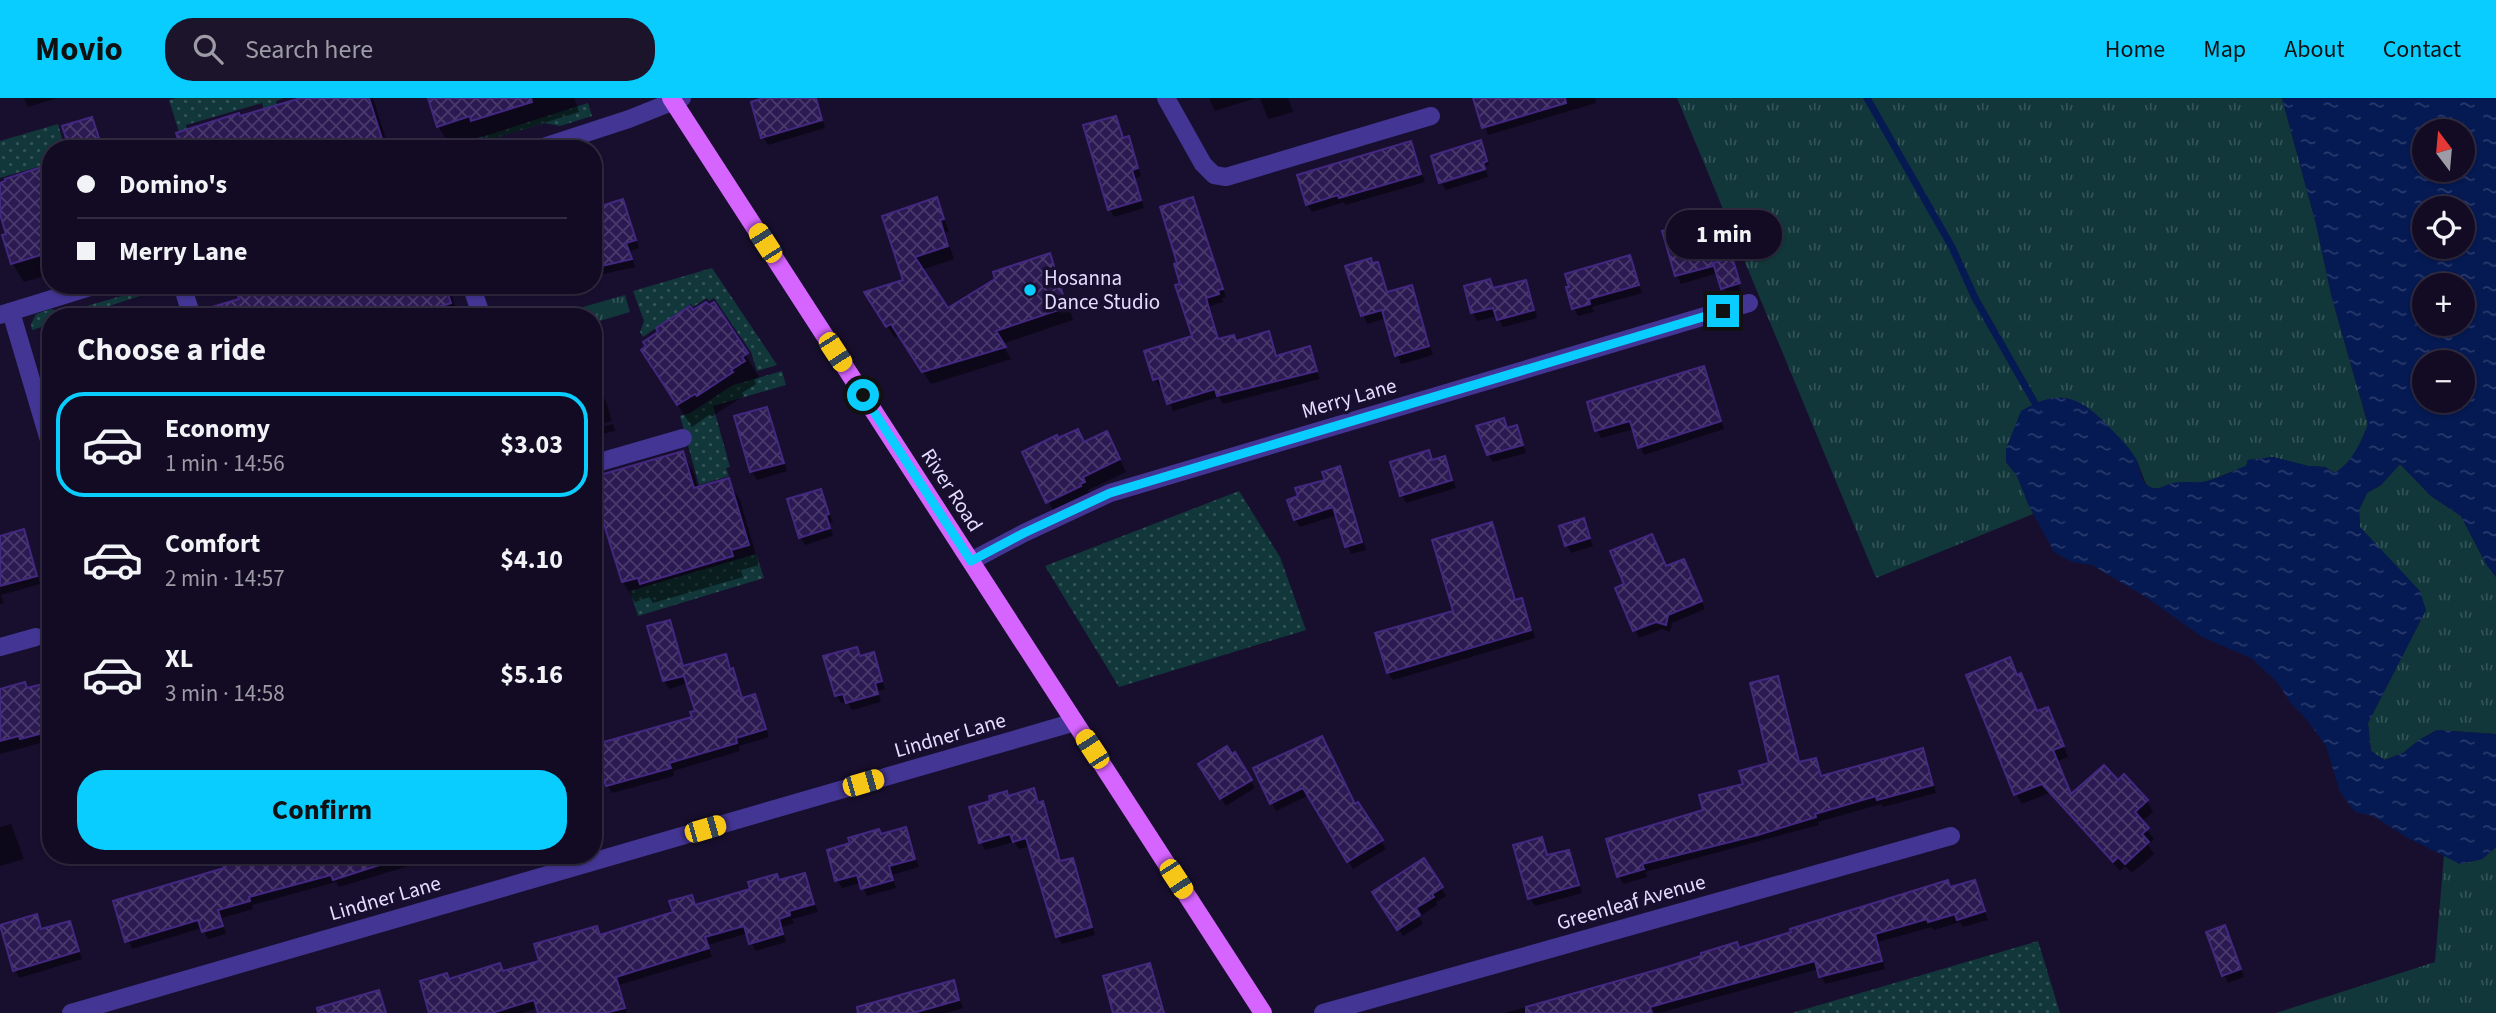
<!DOCTYPE html>
<meta charset="utf-8">
<style>
body{margin:0;font-family:"Source Sans 3",sans-serif;background:#1b142b;color:#f1f3f6;height:100vh;display:flex;flex-direction:column;font-size:26px;white-space:nowrap}
*{box-sizing:border-box;margin:0}
p{font-size:23px;color:#9c9ba6}
.icon{flex:none;width:38px;height:38px;fill:none;stroke:currentColor;stroke-width:2;stroke-linecap:round;stroke-linejoin:round}
.map{position:relative;flex:1;overflow:hidden}
.details{position:absolute;left:42px;top:210px;width:560px;height:556px;display:flex;flex-direction:column;background:#120b23;border-radius:28px;box-shadow:0 2px 5px #0004,0 0 0 2px #312b41}
.details>*{flex:none}
.guide{position:absolute;left:42px;top:42px;width:560px;height:154px;border-radius:28px;box-shadow:0 2px 5px #0004,0 0 0 2px #312b41;display:grid;align-content:center;height:154px;padding:0 35px;background:#120b23}
.needle{width:46px;rotate:344deg}
.tools{position:absolute;left:2412px;top:21px;display:grid;gap:14px}
.tools a{display:grid;place-items:center;width:63px;height:63px;border-radius:50%;background:#120b23;box-shadow:0 2px 5px #0004,0 0 0 2px #312b41;font-size:35px}
.end{position:absolute;width:32px;height:32px;margin:-16px;border:9px solid #09ccff;background:#111;box-shadow:0 0 0 4px #111}
.from{border-radius:50%}
.bubble{position:absolute;height:49px;border-radius:24px;background:#120b23;box-shadow:0 2px 5px #0004,0 0 0 2px #312b41;font-size:23px;font-weight:700;line-height:49px;text-align:center}
.car{position:absolute;width:21px;height:42px;margin:-21px -10px;border-radius:9px;box-shadow:0 0 5px 2px #0007;background:linear-gradient(#f5c518 24%,#345 0 40%,#f5c518 0 76%,#345 0 86%,#f5c518 0)}
.guide b{display:flex;align-items:center;gap:24px;height:66px;font-size:26px}
.guide b+b{border-top:2px solid #312b41}
.guide i{width:18px;height:18px;background:#f1f3f6}
ul{padding:0;list-style:none}
li{display:flex;align-items:center;gap:21px;height:105px;margin:0 14px 10px;padding:0 21px;border:4px solid transparent;border-radius:28px}
li div{flex:1}
li b{display:block;font-size:26px}
li em{font-style:normal;font-weight:700}
li.selected{border-color:#09ccff}
li>.icon{width:63px;height:63px;stroke-width:1.5}
h2{padding:0 35px;font-size:32px;line-height:84px}
.primary-button{display:flex;gap:14px;margin-top:auto;padding:14px 35px}
.primary-button a{flex:1;height:80px;border-radius:28px;background:#09ccff;color:#111;font-size:28px;font-weight:700;line-height:80px;text-align:center}
header{display:flex;align-items:center;gap:42px;box-sizing:border-box;height:98px;padding:0 35px;background:#09ccff;color:#111}
header strong{font-size:33px}
nav{display:flex;gap:38px;margin-inline-start:auto;font-size:24px}
.search{width:490px;height:63px;background:#1b142b;display:flex;align-items:center;gap:18px;box-sizing:border-box;padding:0 24px;border-radius:28px;color:#9c9ba6;font-size:26px}
.map>svg:first-child{display:block}
</style>
<header>
<strong>Movio</strong>
<div class="search"><svg class="icon" aria-label="search" viewBox="0 0 24 24"><circle cx="10" cy="10" r="6"/><path d="M15 15l6 6"/></svg>Search here</div>
<nav><a>Home</a><a>Map</a><a>About</a><a>Contact</a></nav>
</header>
<div class="map">
<svg width="2496" height="915" viewBox="0 0 2496 915">
<defs>
<pattern id="grass-dots" width="8" height="8" patternUnits="userSpaceOnUse" patternTransform="scale(1.75)"><rect width="8" height="8" fill="#11373a"/><path d="M2 2h.1M6 6h.1" fill="none" stroke="#345458" stroke-width="1.8" stroke-linecap="round"/></pattern>
<pattern id="park-tufts" width="24" height="20" patternUnits="userSpaceOnUse" patternTransform="scale(1.75)"><rect width="24" height="20" fill="#11373a"/><path d="M3 7l-1-3M5 7V3M7 7l1-3M15 17l-1-3M17 17v-4M19 17l1-3" fill="none" stroke="#345458"/></pattern>
<pattern id="water-ripples" width="26" height="14" patternUnits="userSpaceOnUse" patternTransform="scale(1.75)"><rect width="26" height="14" fill="#051952"/><path d="M2 4q2-2 4 0t4 0M15 11q2-2 4 0t4 0" fill="none" stroke="#293a6c"/></pattern>
<pattern id="building-cross-hatch" width="8" height="8" patternUnits="userSpaceOnUse" patternTransform="scale(1.75)"><rect width="8" height="8" fill="#2b1952"/><path d="M0 0l8 8M0 8l8-8" fill="none" stroke="#4a3a6c"/></pattern>
</defs>
<rect width="100%" height="100%" fill="#180f2f"/>
<g fill="url(#grass-dots)">
<path d="M176,0H284L276,3L290,51H276L262,5L186,27L187,31L179,34L169,2Z"/>
<path d="M588,5L592,18L560,28L544,25L478,45L473,51H444Z"/>
<path d="M58,26L65,51H51V65L0,80V43Z"/>
<path d="M712,170L777,267L757,273L751,254L714,200L709,203L707,200L693,209L691,206L643,239L640,234L644,223L633,193Z"/>
<path d="M137,187H165L143,197L75,219H51V226L32,232L31,226L36,216L51,211L62,215L132,195Z"/>
<path d="M782,273L786,287L713,308L730,369L726,370L729,378L699,387L680,318L690,315L733,287Z"/>
<path d="M1239,393L1280,459L1306,532L1119,589L1045,468Z"/>
<path d="M756,456L764,480L638,518L630,493Z"/>
<path d="M2038,843L2060,915H1792Z"/>
</g>
<g fill="url(#park-tufts)">
<path d="M1677,0H2282L2316,126L2332,200L2368,327C2361,345 2352,364 2335,375L2325,369L2308,368L2273,359L2248,362L2246,368L2203,385H2173L2160,390H2151L2146,386L2137,363L2129,352L2013,335L2006,351V364L2017,378L2033,416L1876,480Z"/>
<path d="M625,197L630,214L593,225V219H548Z"/>
<path d="M2400,366L2431,398L2461,418L2486,466L2496,479V636L2437,632L2419,642L2403,655L2384,662L2371,653L2368,625L2426,512L2360,429L2359,412L2367,395L2381,387Z"/>
<path d="M2496,749V915H2276L2435,864L2444,757L2460,766L2482,761Z"/>
</g>
<path fill="url(#water-ripples)" fill-rule="evenodd" d="M2282,0H2496V479L2486,466L2461,418L2431,398L2400,366L2381,387L2367,395L2359,411L2360,429L2420,493L2426,512L2368,625L2371,653L2385,662L2403,655L2419,642L2437,632L2496,636V749L2482,761L2460,766L2408,740L2373,718L2355,714L2340,694L2326,648L2307,622L2290,604L2278,585L2251,560L2202,539L2149,501L2092,467L2072,464L2054,454L2028,406L2017,378L2006,364V351L2021,313C2060,290 2080,298 2110,330C2119,339 2132,352 2137,363C2141,372 2140,387 2153,390C2161,392 2166,386 2173,385C2182,383 2191,385 2200,384C2215,383 2232,373 2246,368L2248,362L2273,359L2308,368L2325,369L2335,375C2352,364 2361,345 2368,326L2332,200L2316,126ZM2424,33H2462V72H2424ZM2424,110H2462V149H2424ZM2424,187H2462V226H2424ZM2424,264H2462V303H2424Z"/>
<g fill="#0007" fill-rule="evenodd">
<path d="M24,0H57L28,9Z"/>
<path d="M303,0H373L389,51H183L240,20Z"/>
<path d="M430,0H574L579,14L485,43L482,38L450,48L438,28Z"/>
<path d="M770,0H816L825,30L768,47L763,39Z"/>
<path d="M1209,0H1256L1215,13Z"/>
<path d="M1260,0H1288L1293,14L1268,21Z"/>
<path d="M1484,0H1595L1596,5L1488,37L1476,2Z"/>
<path d="M1115,20L1124,42L1128,41L1132,48L1141,78L1135,80L1144,110L1114,119L1110,111Z"/>
<path d="M92,21L106,51H71L65,29Z"/>
<path d="M1480,44L1489,67L1441,82Z"/>
<path d="M1411,45L1425,84L1345,107L1344,104L1312,114L1307,106Z"/>
<path d="M51,68V176L24,184L12,165L8,137L0,109V87Z"/>
<path d="M1490,71L1486,73L1488,79L1446,92L1442,86Z"/>
<path d="M1193,101L1226,199L1222,200L1223,204L1210,208L1219,243L1236,244L1268,235L1277,259L1309,250L1320,281L1223,306L1219,299L1173,313L1163,288L1160,289L1155,281L1194,239L1179,167Z"/>
<path d="M936,102L949,133L945,135L954,161L921,172L947,213L997,182L1049,158L1056,170L1073,222L1002,246L1011,261L931,286L899,237L895,240L873,207L905,183Z"/>
<path d="M622,103L639,150L630,153L635,169L599,177L594,169L604,123Z"/>
<path d="M1691,126L1698,141L1703,140L1708,148L1713,167L1731,162L1741,194L1728,198L1718,175L1681,186L1677,178L1664,134Z"/>
<path d="M1629,160L1642,195L1592,209L1594,214L1578,218L1574,210Z"/>
<path d="M1377,166L1388,196L1411,189L1415,197L1433,257L1401,266L1397,258L1386,220L1367,226L1347,169Z"/>
<path d="M1489,183L1494,192L1526,184L1530,192L1537,220L1503,229L1497,218L1477,223L1473,215Z"/>
<path d="M236,187H448L459,219H209L241,202Z"/>
<path d="M714,206L759,279L754,282L756,286L742,295L744,298L711,319L709,317L692,329L643,253L692,214Z"/>
<path d="M593,264L612,323L594,328L593,326Z"/>
<path d="M1703,270L1724,331L1644,357L1634,331L1601,340L1597,332Z"/>
<path d="M766,311L770,319L787,373L757,382L752,374L736,319Z"/>
<path d="M1503,322L1508,332L1516,329L1526,355L1493,364L1488,356Z"/>
<path d="M613,326L615,333L599,337L595,331Z"/>
<path d="M1084,346L1113,347L1126,374L1088,392L1091,396L1055,416L1024,355Z"/>
<path d="M1428,354L1434,363L1444,360L1456,390L1406,405L1402,397Z"/>
<path d="M682,355L694,375L698,391L728,382L740,402L759,467L741,472L743,479L653,505L649,499L635,504L623,484L603,417L593,400V381Z"/>
<path d="M1339,371L1344,378L1366,452L1351,456L1337,417L1300,429L1295,421Z"/>
<path d="M821,393L833,424L829,425L833,438L805,447L800,439Z"/>
<path d="M1583,423L1593,448L1571,455L1567,447Z"/>
<path d="M1492,426L1496,434L1516,504L1521,502L1526,510L1535,540L1393,582L1388,575L1455,514Z"/>
<path d="M23,433L27,441L40,486L1,497L4,505L0,506V439Z"/>
<path d="M1666,470L1688,471L1705,511L1672,525L1670,534L1662,531L1639,540L1617,491Z"/>
<path d="M669,524L673,532L684,569L725,558L737,580L743,602L754,599L759,606L769,639L739,648L740,653L673,673L674,678L612,695L607,687L593,691V649L694,620L697,614L688,585L669,591L664,583L650,529Z"/>
<path d="M857,551L862,560L873,556L885,591L878,593L881,604L852,612L847,604L841,605L837,598Z"/>
<path d="M2009,561L2018,578L2020,577L2026,588L2037,615L2047,611L2053,621L2068,659L2058,663L2072,698L2118,684L2124,679L2147,703L2153,714L2141,724L2154,741L2148,747L2154,756L2132,775L2125,768L2120,773L2049,695L2022,706L2016,696Z"/>
<path d="M1777,580L1782,588L1800,666L1815,662L1822,679L1922,652L1927,659L1936,695L1883,709L1881,706L1818,724L1819,727L1645,774L1647,779L1623,786L1619,778L1771,666Z"/>
<path d="M51,586V642L0,656V601Z"/>
<path d="M1235,657L1255,690L1226,708L1200,667Z"/>
<path d="M1256,671L1355,708L1358,706L1386,751L1353,771L1309,697L1276,713Z"/>
<path d="M1033,692L1040,706L1042,705L1047,713L1062,764L1072,762L1076,770L1095,837L1062,846L1057,838L1031,748L1019,751L1014,744L985,752L981,744L1009,699Z"/>
<path d="M11,726L24,761L0,768V729Z"/>
<path d="M905,731L919,769L892,777L896,790L867,798L861,785L842,790L837,782L852,747Z"/>
<path d="M1541,741L1548,759L1568,754L1573,762L1582,795L1535,808L1530,800Z"/>
<path d="M223,758H259L261,766L286,758H442L339,789L336,784L252,807L253,811L222,820L226,836L208,841L202,830L132,851L115,804L227,772Z"/>
<path d="M1424,763L1446,798L1436,804L1437,807L1419,819L1423,826L1403,838L1375,794Z"/>
<path d="M804,777L818,814L792,821L794,825L782,829L786,844L755,853L748,835L708,847L712,859L619,887L627,915H540L538,910L522,915H431L449,883L504,874L541,864L597,830L601,838L675,815L691,799L696,808Z"/>
<path d="M1974,784L1988,822L1963,829L1960,824L1934,832L1932,829L1878,844L1885,871L1825,886L1819,871L1659,915H1504L1739,851ZM1963,812L1964,815L1927,826V823Z"/>
<path d="M36,818L43,832L69,825L82,861L19,880L15,872Z"/>
<path d="M2225,829L2244,879L2228,885L2224,877Z"/>
<path d="M1149,867L1154,875L1165,915H1115Z"/>
<path d="M953,884L963,910L946,915H895Z"/>
</g>
<g fill="none" stroke-linecap="round" stroke-linejoin="round">
<path stroke="#051952" stroke-width="7" d="M1867,0L1952,149L1975,200L2035,305"/>
</g>
<g fill="url(#building-cross-hatch)" stroke="#432880" stroke-width="2">
<path d="M301,0H369L383,44L373,47L375,51H181L176,35L239,15L240,18Z"/>
<path d="M428,0H531L532,4L471,23L470,18L437,29Z"/>
<path d="M763,0H816L822,22L761,40L751,4Z"/>
<path d="M1473,0H1565L1566,5L1482,30Z"/>
<path d="M1116,18L1123,40L1129,38L1138,70L1132,72L1141,102L1108,112L1083,27Z"/>
<path d="M92,19L99,40L69,49L62,28Z"/>
<path d="M1481,42L1487,63L1483,65L1485,71L1439,85L1431,58Z"/>
<path d="M1411,43L1421,76L1339,100L1338,97L1306,107L1297,77Z"/>
<path d="M51,66V151L43,153L44,156L11,166L2,137L6,136L0,116V85L5,83V81Z"/>
<path d="M937,99L944,121L940,122L948,148L915,159L948,210L995,181L993,174L1050,155L1067,209L996,233L1006,249L922,274L891,226L886,229L864,194L903,182L882,118Z"/>
<path d="M1193,99L1223,191L1218,192L1219,196L1206,200L1218,241L1234,237L1236,243L1269,233L1276,258L1310,248L1317,273L1217,298L1215,291L1167,306L1159,280L1153,282L1144,253L1192,238L1175,187L1180,186L1174,166L1177,165L1160,109Z"/>
<path d="M623,101L636,142L626,145L632,161L593,170V124L602,122L598,109Z"/>
<path d="M1692,124L1697,140L1704,138L1713,168L1675,178L1662,133Z"/>
<path d="M1630,157L1639,187L1589,201L1590,206L1572,211L1566,189H1569L1565,176Z"/>
<path d="M1732,159L1740,185L1721,191L1713,165Z"/>
<path d="M1371,160L1372,165L1378,164L1387,194L1412,187L1429,248L1395,258L1382,212L1361,218L1345,168Z"/>
<path d="M1490,181L1493,190L1526,182L1534,212L1497,222L1493,210L1471,215L1464,188Z"/>
<path d="M234,187H445L451,205L407,219H203L202,212L239,201Z"/>
<path d="M706,204L709,207L714,204L748,255L742,259L745,263L731,272L733,274L697,298L695,296L677,307L641,252L646,248L643,244L658,234L656,230L690,208L693,212Z"/>
<path d="M1704,268L1721,323L1638,350L1630,323L1595,333L1587,304Z"/>
<path d="M767,309L784,365L750,374L734,318Z"/>
<path d="M1504,320L1507,330L1517,327L1523,347L1487,357L1476,328Z"/>
<path d="M1078,331L1084,344L1107,333L1120,361L1083,379L1085,384L1080,386L1081,388L1046,405L1022,354L1057,337L1058,340Z"/>
<path d="M1429,352L1432,362L1445,358L1452,382L1400,398L1390,364Z"/>
<path d="M683,353L694,390L729,380L749,447L731,452L733,458L700,468L640,486L638,480L622,484L593,391V379Z"/>
<path d="M1340,368L1362,444L1345,449L1333,409L1294,422L1287,402L1298,398L1295,390L1325,382L1322,374Z"/>
<path d="M821,391L829,416L826,417L830,430L799,440L787,401Z"/>
<path d="M1584,420L1590,440L1565,448L1559,428Z"/>
<path d="M1492,424L1515,502L1522,500L1531,532L1387,575L1375,535L1453,513L1432,442Z"/>
<path d="M24,431L37,478L0,488V438Z"/>
<path d="M1652,436L1666,468L1684,461L1702,503L1668,517L1666,527L1656,524L1633,533L1615,490L1624,486L1610,453Z"/>
<path d="M670,522L683,568L726,556L730,571L733,570L742,600L755,596L766,631L736,640L737,645L669,665L671,670L606,688L603,679L593,682V647L692,619L690,614L695,613L684,578L663,583L647,528Z"/>
<path d="M857,549L860,558L874,554L882,583L875,585L878,596L846,605L843,596L835,598L823,558Z"/>
<path d="M2010,559L2017,577L2021,575L2037,613L2048,609L2064,648L2053,652L2071,696L2104,667L2118,682L2124,676L2148,702L2135,714L2149,730L2142,736L2149,744L2125,766L2118,759L2113,764L2042,686L2014,697L1966,577Z"/>
<path d="M1778,578L1799,664L1816,660L1821,678L1923,650L1933,687L1877,702L1876,698L1815,716L1816,719L1758,737L1642,766L1644,771L1617,779L1606,741L1703,712L1699,697L1743,686L1739,673L1769,665L1750,585Z"/>
<path d="M25,584L27,590L51,584V633L20,641L19,638L0,643V591Z"/>
<path d="M1322,638L1355,706L1358,704L1383,742L1347,764L1303,690L1270,706L1253,670Z"/>
<path d="M1227,648L1232,656L1235,654L1252,682L1220,701L1198,666Z"/>
<path d="M1034,690L1038,705L1043,703L1060,763L1073,760L1092,829L1056,839L1026,740L1013,744L1010,736L979,745L969,709L990,703L989,698L1007,693L1008,698Z"/>
<path d="M906,729L915,761L889,768L893,782L861,791L857,777L835,783L827,752L850,745L848,740L879,731L881,736Z"/>
<path d="M1542,739L1547,757L1569,752L1579,787L1528,801L1513,747Z"/>
<path d="M221,758H395V762L333,782L331,777L249,799L250,803L218,812L223,828L202,834L198,822L125,844L113,803L224,770Z"/>
<path d="M1424,760L1443,789L1432,796L1434,799L1416,810L1420,817L1397,832L1372,794Z"/>
<path d="M805,775L814,806L789,813L790,817L779,821L783,836L749,846L744,828L705,839L709,850L616,879L625,910L605,915H538L534,902L492,915H429L420,883L447,875L449,881L500,865L503,873L539,863L534,846L597,828L600,837L673,814L669,803L692,797L695,807L750,791L748,784L777,776L779,782Z"/>
<path d="M1948,782L1950,789L1975,782L1985,813L1957,822L1955,816L1928,824L1927,821L1875,836L1882,863L1819,879L1815,863L1650,909L1652,915H1526V909L1670,868L1701,858V855L1737,844L1739,850L1791,834L1790,831Z"/>
<path d="M37,816L41,831L70,823L79,853L13,873L0,827Z"/>
<path d="M2225,827L2241,871L2222,878L2206,834Z"/>
<path d="M1150,865L1164,915H1113L1103,878Z"/>
<path d="M954,882L959,902L913,915H858L857,909Z"/>
<path d="M379,892L386,915H318L317,910Z"/>
</g>
<g fill="none" stroke-linecap="round" stroke-linejoin="round">
<g stroke="#433593" stroke-width="18">
<path d="M1166,0L1203,66L1214,77L1226,79L1431,18"/>
<path d="M537,51L629,21L682,0"/>
<path d="M182,187L192,219"/>
<path d="M471,187L482,219"/>
<path d="M11,214L51,349"/>
<path d="M0,217L97,187"/>
<path d="M593,366L683,340"/>
<path d="M971,463L1024,435L1110,395L1749,205"/>
<path d="M0,549L36,539"/>
<path d="M71,915L1075,624"/>
<path d="M1323,915L1951,738"/>
</g>
<path stroke="#d664ff" stroke-width="18" d="M671,0L1263,915"/>
</g>
<g fill="none" stroke-linecap="round" stroke-linejoin="round">
<path stroke="#09ccff" stroke-width="9" d="M863,297L971,463L1024,435L1110,395L1723,213"/>
</g>
<circle fill="#09ccff" stroke="#180f2f" stroke-width="2.5" cx="1030" cy="192" r="7"/>
<g text-anchor="middle" dominant-baseline="central" stroke-width="7" stroke-linejoin="round" paint-order="stroke">
<g font-size="21" fill="#e4ddff" stroke="#180f2f" text-anchor="start">
<text x="1044" y="180">Hosanna<tspan x="1044" dy="24">Dance Studio</tspan></text>
</g>
<g font-size="21" fill="#e4ddff" stroke="#180f2f">
<text transform="translate(1349 300) rotate(-16)">Merry Lane</text>
<text transform="translate(952 392) rotate(57)">River Road</text>
<text transform="translate(950 637) rotate(-16)">Lindner Lane</text>
<text transform="translate(385 800) rotate(-16)">Lindner Lane</text>
<text transform="translate(1631 804) rotate(-16)">Greenleaf Avenue</text>
</g>
</g>
</svg>
<div class="tools">
<a><svg class="needle" viewBox="-14 -14 28 28"><path d="M0-13l5 13h-10z" fill="#e53935"/><path d="M0 13l5-13h-10z" fill="#9c9ba6"/></svg></a>
<a><svg class="icon" aria-label="locate" viewBox="0 0 24 24"><circle cx="12" cy="12" r="6"/><path d="M12 2v4M12 18v4M2 12h4M18 12h4"/></svg></a>
<a>+</a>
<a>−</a>
</div>
<i class="end from" style="left:863px;top:297px"></i>
<i class="end" style="left:1723px;top:213px"></i>
<div class="bubble" style="left:1666px;top:112px;width:116px">1 min</div>
<i class="car" style="left:765px;top:145px;rotate:327deg"></i>
<i class="car" style="left:835px;top:254px;rotate:147deg"></i>
<i class="car" style="left:1092px;top:651px;rotate:327deg"></i>
<i class="car" style="left:863px;top:685px;rotate:74deg"></i>
<i class="car" style="left:705px;top:731px;rotate:74deg"></i>
<i class="car" style="left:1176px;top:781px;rotate:147deg"></i>
<div class="guide">
<b><i class="from"></i>Domino's</b>
<b><i></i>Merry Lane</b>
</div>
<section class="details">
<h2>Choose a ride</h2>
<ul>
<li class="selected"><svg class="icon" aria-label="car" viewBox="0 0 24 24"><path d="M5 17H2v-5l4-1 3-4h7l3 4 3 1v5h-3M9 17h6M6 11h13"/><circle cx="7" cy="17" r="2"/><circle cx="17" cy="17" r="2"/></svg><div><b>Economy</b><p>1 min · 14:56</p></div><em>$3.03</em></li>
<li><svg class="icon" aria-label="car" viewBox="0 0 24 24"><path d="M5 17H2v-5l4-1 3-4h7l3 4 3 1v5h-3M9 17h6M6 11h13"/><circle cx="7" cy="17" r="2"/><circle cx="17" cy="17" r="2"/></svg><div><b>Comfort</b><p>2 min · 14:57</p></div><em>$4.10</em></li>
<li><svg class="icon" aria-label="car" viewBox="0 0 24 24"><path d="M5 17H2v-5l4-1 3-4h7l3 4 3 1v5h-3M9 17h6M6 11h13"/><circle cx="7" cy="17" r="2"/><circle cx="17" cy="17" r="2"/></svg><div><b>XL</b><p>3 min · 14:58</p></div><em>$5.16</em></li>
</ul>
<div class="primary-button"><a>Confirm</a></div>
</section>
</div>
